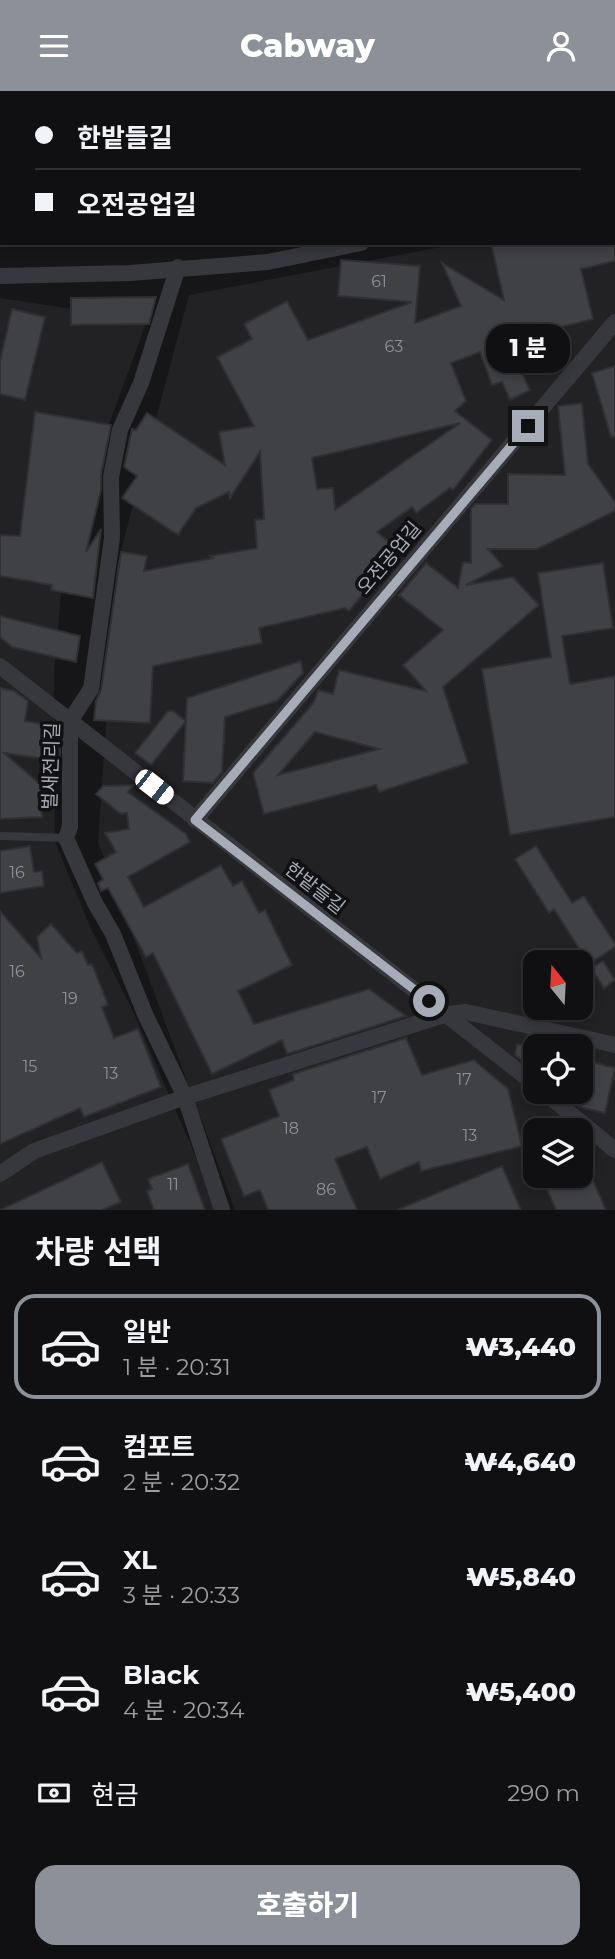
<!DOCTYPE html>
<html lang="ko">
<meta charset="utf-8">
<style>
body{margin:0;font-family:Montserrat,"Noto Sans KR",sans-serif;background:#1e1e20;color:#f1f3f6;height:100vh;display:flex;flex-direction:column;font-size:26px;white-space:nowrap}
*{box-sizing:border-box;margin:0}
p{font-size:23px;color:#9c9d9f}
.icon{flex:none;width:38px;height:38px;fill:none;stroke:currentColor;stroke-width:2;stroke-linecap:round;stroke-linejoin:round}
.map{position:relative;height:1119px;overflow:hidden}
.details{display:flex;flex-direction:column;background:#101012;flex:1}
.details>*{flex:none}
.hud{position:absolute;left:0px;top:0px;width:616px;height:154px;box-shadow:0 4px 10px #0003,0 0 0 2px #303032;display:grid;align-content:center;height:154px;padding:0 35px;background:#101012}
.needle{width:46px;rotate:342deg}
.tools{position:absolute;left:523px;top:859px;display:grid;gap:14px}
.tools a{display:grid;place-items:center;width:70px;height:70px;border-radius:14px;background:#101012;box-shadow:0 4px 10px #0003,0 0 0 2px #303032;font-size:35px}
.end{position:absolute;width:32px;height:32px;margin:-16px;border:9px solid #a7acb9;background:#111;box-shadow:0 0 0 4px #111}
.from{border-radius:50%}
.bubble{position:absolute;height:49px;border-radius:21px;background:#101012;box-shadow:0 4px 10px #0003,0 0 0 2px #303032;font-size:23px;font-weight:800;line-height:49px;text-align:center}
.car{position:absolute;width:21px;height:42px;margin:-21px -10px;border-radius:9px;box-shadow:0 0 5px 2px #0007;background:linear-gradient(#fff 24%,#345 0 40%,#fff 0 76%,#345 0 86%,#fff 0)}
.hud b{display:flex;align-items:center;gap:24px;height:66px;font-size:26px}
.hud b+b{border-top:2px solid #303032}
.hud i{width:18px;height:18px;background:#f1f3f6}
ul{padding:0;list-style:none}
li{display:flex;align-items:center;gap:21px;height:105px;margin:0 14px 10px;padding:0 21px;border:4px solid transparent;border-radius:21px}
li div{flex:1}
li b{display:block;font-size:26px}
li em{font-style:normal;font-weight:800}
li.current{border-color:#8c9099}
li>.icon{width:63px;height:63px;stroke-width:1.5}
h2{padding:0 35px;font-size:32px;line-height:84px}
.pay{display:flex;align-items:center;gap:18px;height:77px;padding:0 35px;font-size:26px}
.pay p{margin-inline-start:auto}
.button{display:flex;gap:14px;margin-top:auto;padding:14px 35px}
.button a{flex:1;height:80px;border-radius:21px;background:#8c9099;color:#fff;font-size:28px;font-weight:800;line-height:80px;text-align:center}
header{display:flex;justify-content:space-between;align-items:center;height:91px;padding:0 35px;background:#8c9099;color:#fff;font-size:32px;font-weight:800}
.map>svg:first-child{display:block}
</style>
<header><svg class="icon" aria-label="menu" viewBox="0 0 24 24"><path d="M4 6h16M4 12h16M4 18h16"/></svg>Cabway<svg class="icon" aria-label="person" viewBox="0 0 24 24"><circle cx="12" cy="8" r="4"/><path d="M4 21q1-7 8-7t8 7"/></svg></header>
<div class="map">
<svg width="615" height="1119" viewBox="0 0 615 1119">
<rect width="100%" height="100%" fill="#161618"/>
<g fill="#222225" fill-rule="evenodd">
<path d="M615,123V1119H235L98,751L117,474L189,204L462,152H614ZM536,872H581V917H536ZM536,956H581V1001H536ZM536,1040H581V1085H536Z"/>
<path d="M0,207L147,229L65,455L54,583L55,751L91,838L132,918L196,1066L214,1119H0Z"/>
</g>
<g fill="#404145" stroke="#303034" stroke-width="2" fill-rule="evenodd">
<path d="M491,152H615V170L581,178L593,228L517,247L520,255L511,259L530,299L510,309L502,291L492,294L480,261L451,272L466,310L455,320L492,349L453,399L450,397L416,422L412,416L377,441L399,459L349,520L345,517L259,537L262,552L153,575L150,632L94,629L96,610L101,599L121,461L147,465L144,480L213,467L210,465L257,457L255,429L264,428L260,361L230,407L229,401L196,417L178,444L122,407L137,385L124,376L132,338L136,339L147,322L225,374L219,341L254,335L217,266L252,248L244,233L287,210L308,249L412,211L338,205L341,169L420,175L415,232L461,215L442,172L504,209ZM460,332L335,419L333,397L317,398L312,367Z"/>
<path d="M156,206L149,233L71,234V207Z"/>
<path d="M12,218L45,226L25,309L0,303V270Z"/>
<path d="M615,275V345L611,346L592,282Z"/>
<path d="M582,312L588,373L615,411V420L537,458H488L503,475L466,494L513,486L539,514L443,596L468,672L379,701L376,694L264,723L253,682L314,611L318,599L333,603L339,579L426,600L403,574L443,539L399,504L426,472L458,497L463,471L471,472V418L475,413H508V383L565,384L558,315ZM315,641L379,658L278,684Z"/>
<path d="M35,321L111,334L101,384V399L86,461L101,438L93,507L51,499L52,494L0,485V444L20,445Z"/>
<path d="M603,472L613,537L562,545L570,593L615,585V726L510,744L482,578L551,566L538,482Z"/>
<path d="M0,525L80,545L76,571L12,556L0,546Z"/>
<path d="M301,570L303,582L277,610L225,626L222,681L213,692L183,690L187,607Z"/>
<path d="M0,597L14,600L28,610L25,630L60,636V670L4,662L41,694L42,726L0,728Z"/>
<path d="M168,620H173L186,630L151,674L135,662Z"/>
<path d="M134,694L128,701L186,743L190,751L128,786L144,816L221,774L233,795L242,790L259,822L265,819L292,874L238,900L254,933L369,898L406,925L287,963L282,949L212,983L153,862L146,866L108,797L101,800L98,792L103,788L95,773L116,761L105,742L129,738L127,722L121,723L96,703L103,695Z"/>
<path d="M30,755L34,781L42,780L44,795L0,802V760Z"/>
<path d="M536,755L572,812L584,805L615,853V856L589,873L554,818L549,822L515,768Z"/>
<path d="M0,820L41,867L37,846L51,833L77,862L82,860L88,874L92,873L108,914L102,916L114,947L138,938L161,996L84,1026L80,1017L0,1053Z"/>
<path d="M603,870L615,889L604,897L591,877Z"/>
<path d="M406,947L422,984L474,969L508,998L522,1055L421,1080L419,1071L380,1088L367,1056L335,1068L357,1119H268L260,1099L244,1105L221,1048L279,1025L269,999L294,989L293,983Z"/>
<path d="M517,953L536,957V980L515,964Z"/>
<path d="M581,968L615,977L605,1022L579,1016L561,1001H581Z"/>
<path d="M102,1071L121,1111L102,1119H0Z"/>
<path d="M188,1073L205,1119H154L147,1100L152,1098L148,1088Z"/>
<path d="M502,1075L521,1119H397Z"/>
<path d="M567,1085H591L606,1119H556L545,1094Z"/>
</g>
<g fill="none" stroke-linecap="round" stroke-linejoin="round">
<g stroke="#3d3f44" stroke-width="3.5" stroke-dasharray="3.5 5" stroke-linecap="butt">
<path d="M614,68H615"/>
<path d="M0,80L2,81"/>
</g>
<path stroke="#37383d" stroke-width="8" d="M0,745L66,747"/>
<g stroke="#37383d" stroke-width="16">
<path d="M296,2L306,0"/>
<path d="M0,36H2"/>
<path d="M614,102L615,101"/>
<path d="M178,176L141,292L120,339L111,386L112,447L91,598L70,630V736L66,747L95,812L113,843L145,923L185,1006L222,1119"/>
<path d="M0,185L130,182L268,171L361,152"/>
<path d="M0,575L536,994"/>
<path d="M195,729L615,231"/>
<path d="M544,1001L615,1059"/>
<path d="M0,1083L34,1060L185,1006L447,923L466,921L615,954"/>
</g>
</g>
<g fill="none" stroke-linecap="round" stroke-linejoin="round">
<path stroke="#a7acb9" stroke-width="9" d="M429,910L195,729L528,335"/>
</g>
<g text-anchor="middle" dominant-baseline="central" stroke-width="7" stroke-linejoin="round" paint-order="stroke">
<g font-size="16" fill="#8d919c">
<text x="379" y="190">61</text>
<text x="394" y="255">63</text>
<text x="17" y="781">16</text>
<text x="17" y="880">16</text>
<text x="70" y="907">19</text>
<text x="30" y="975">15</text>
<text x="111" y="982">13</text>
<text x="464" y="988">17</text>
<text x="379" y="1006">17</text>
<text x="291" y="1037">18</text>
<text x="470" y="1044">13</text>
<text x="173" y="1093">11</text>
<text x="326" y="1098">86</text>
</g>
<g font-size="19" fill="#a7acb9" stroke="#111113">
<text transform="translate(389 467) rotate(-50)">오전공업길</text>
<text transform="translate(51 675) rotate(-88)">벌새전리길</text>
<text transform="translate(315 797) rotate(38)">한밭들길</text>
</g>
</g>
</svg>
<div class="tools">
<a><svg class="needle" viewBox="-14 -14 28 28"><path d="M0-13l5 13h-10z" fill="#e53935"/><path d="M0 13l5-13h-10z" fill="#9c9d9f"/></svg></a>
<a><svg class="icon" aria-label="locate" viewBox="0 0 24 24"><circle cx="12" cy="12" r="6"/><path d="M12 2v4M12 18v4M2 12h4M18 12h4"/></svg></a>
<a><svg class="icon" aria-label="layers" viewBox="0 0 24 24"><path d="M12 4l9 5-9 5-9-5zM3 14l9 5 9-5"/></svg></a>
</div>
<i class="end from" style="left:429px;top:910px"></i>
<i class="end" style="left:528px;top:335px"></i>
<div class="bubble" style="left:486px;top:233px;width:84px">1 분</div>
<i class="car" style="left:154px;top:696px;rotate:128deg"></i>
<div class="hud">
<b><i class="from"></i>한밭들길</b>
<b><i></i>오전공업길</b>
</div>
</div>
<section class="details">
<h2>차량 선택</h2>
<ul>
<li class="current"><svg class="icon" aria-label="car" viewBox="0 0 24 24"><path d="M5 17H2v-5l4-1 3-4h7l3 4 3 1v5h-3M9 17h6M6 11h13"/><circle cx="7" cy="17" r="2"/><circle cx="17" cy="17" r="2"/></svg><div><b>일반</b><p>1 분 · 20:31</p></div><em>₩3,440</em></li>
<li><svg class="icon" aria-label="car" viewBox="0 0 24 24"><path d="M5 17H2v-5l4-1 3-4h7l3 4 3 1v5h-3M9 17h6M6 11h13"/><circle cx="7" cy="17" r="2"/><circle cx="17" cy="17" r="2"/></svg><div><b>컴포트</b><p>2 분 · 20:32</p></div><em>₩4,640</em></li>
<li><svg class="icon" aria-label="car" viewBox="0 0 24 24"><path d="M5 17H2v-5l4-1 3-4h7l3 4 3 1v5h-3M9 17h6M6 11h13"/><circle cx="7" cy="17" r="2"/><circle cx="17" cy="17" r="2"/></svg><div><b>XL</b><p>3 분 · 20:33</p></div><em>₩5,840</em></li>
<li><svg class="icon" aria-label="car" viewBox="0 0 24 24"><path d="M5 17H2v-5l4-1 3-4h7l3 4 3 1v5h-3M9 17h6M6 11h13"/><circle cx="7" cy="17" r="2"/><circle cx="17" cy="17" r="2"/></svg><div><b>Black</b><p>4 분 · 20:34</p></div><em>₩5,400</em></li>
</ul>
<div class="pay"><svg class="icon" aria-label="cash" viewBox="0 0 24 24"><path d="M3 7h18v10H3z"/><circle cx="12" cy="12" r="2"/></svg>현금<p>290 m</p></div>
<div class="button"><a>호출하기</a></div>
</section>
